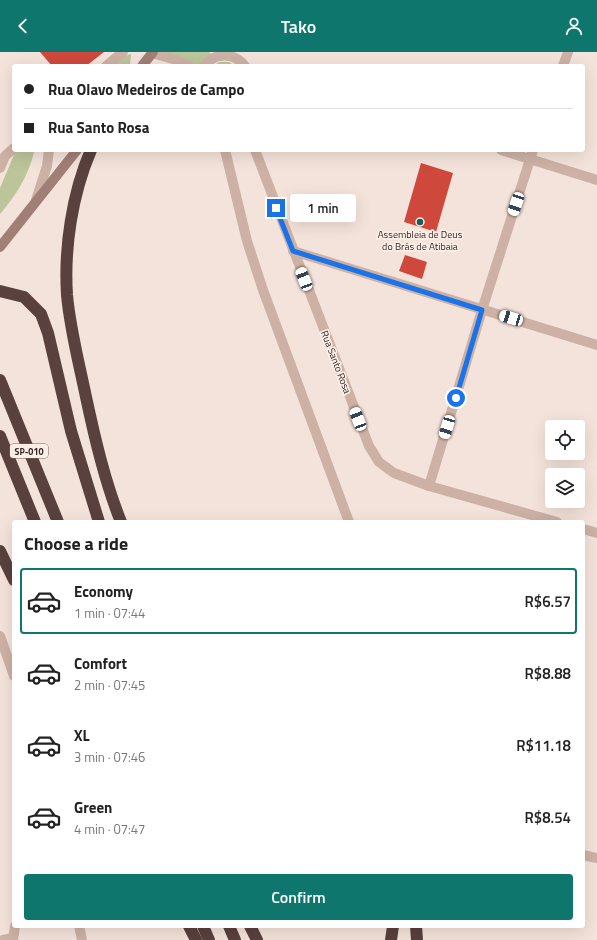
<!DOCTYPE html>
<meta charset="utf-8">
<style>
body{margin:0;font-family:"Titillium Web",sans-serif;background:#f2f2f2;color:#222;height:100vh;display:flex;flex-direction:column;font-size:15px;white-space:nowrap}
*{box-sizing:border-box;margin:0}
p{font-size:13px;color:#767676}
.icon{flex:none;width:22px;height:22px;fill:none;stroke:currentColor;stroke-width:2;stroke-linecap:round;stroke-linejoin:round}
.map{position:relative;flex:1;overflow:hidden}
.drawer{position:absolute;left:12px;top:468px;width:573px;height:408px;display:flex;flex-direction:column;background:#fff;border-radius:4px;box-shadow:0 4px 16px #0002}
.drawer>*{flex:none}
.guide{position:absolute;left:12px;top:12px;width:573px;height:88px;border-radius:4px;box-shadow:0 4px 16px #0002;display:grid;align-content:center;height:88px;padding:0 12px;background:#fff}
.fabs{position:absolute;left:545px;top:368px;display:grid;gap:8px}
.fabs a{display:grid;place-items:center;width:40px;height:40px;border-radius:4px;background:#fff;box-shadow:0 4px 16px #0002;font-size:20px}
.end{position:absolute;width:18px;height:18px;margin:-9px;border:5px solid #1a73e8;background:#fff;box-shadow:0 0 0 2px #fff}
.from{border-radius:50%}
.bubble{position:absolute;height:28px;border-radius:4px;background:#fff;box-shadow:0 4px 16px #0002;font-size:13px;font-weight:600;line-height:28px;text-align:center}
.car{position:absolute;width:12px;height:24px;margin:-12px -6px;border-radius:5px;box-shadow:0 0 3px 1px #0007;background:linear-gradient(#fff 24%,#345 0 40%,#fff 0 76%,#345 0 86%,#fff 0)}
.guide b{display:flex;align-items:center;gap:14px;height:38px;font-size:15px}
.guide b+b{border-top:1px solid #e0e0e0}
.guide i{width:10px;height:10px;background:#222}
ul{padding:0;list-style:none}
li{display:flex;align-items:center;gap:12px;height:66px;margin:0 8px 6px;padding:0 4px;border:2px solid transparent;border-radius:4px}
li div{flex:1}
li b{display:block;font-size:15px}
li em{font-style:normal;font-weight:600}
li.current{border-color:#0f766e}
li>.icon{width:36px;height:36px;stroke-width:1.5}
h2{padding:0 12px;font-size:18px;line-height:48px}
.cta{display:flex;gap:8px;margin-top:auto;padding:8px 12px}
.cta a{flex:1;height:46px;border-radius:4px;background:#0f766e;color:#fff;font-size:16px;font-weight:600;line-height:46px;text-align:center}
header{display:flex;justify-content:space-between;align-items:center;height:52px;padding:0 12px;background:#0f766e;color:#fff;font-size:18px;font-weight:600}
.map>svg:first-child{display:block}
</style>
<header><svg class="icon" aria-label="back" viewBox="0 0 24 24"><path d="M15 5l-7 7 7 7"/></svg>Tako<svg class="icon" aria-label="person" viewBox="0 0 24 24"><circle cx="12" cy="8" r="4"/><path d="M4 21q1-7 8-7t8 7"/></svg></header>
<div class="map">
<svg width="597" height="888" viewBox="0 0 597 888">
<rect width="100%" height="100%" fill="#f4e3da"/>
<g fill="#bcc499">
<path d="M165,0H209L213,4L202,14H195Z"/>
<path d="M131,2L130,14H113L121,5Z"/>
<path d="M220,10H229L235,14H212Z"/>
<path d="M16,98H32L34,100C28,125 16,143 0,162V136Z"/>
</g>
<g fill="#cf483c">
<path d="M40,0H104L86,14H52Z"/>
<path d="M421,111L453,121L436,180L404,170Z"/>
<path d="M405,203L427,210L422,227L399,219Z"/>
</g>
<g fill="none" stroke-linecap="round" stroke-linejoin="round">
<g stroke="#cdb1a5" stroke-width="10">
<path d="M106,14L123,0"/>
<path d="M563,14L568,0"/>
<path d="M225,98L247,189L263,238L349,470"/>
<path d="M255,98L369,394L379,410L394,421L429,434L557,470"/>
<path d="M0,116L5,104L14,96"/>
<path d="M36,148L47,114L49,98"/>
<path d="M293,199L597,293"/>
<path d="M429,434L482,258L533,98"/>
<path d="M583,477L597,481"/>
<path d="M0,584L14,624"/>
<path d="M583,803L597,806"/>
<path d="M79,874L82,888"/>
<path d="M3,888L13,886"/>
<path d="M13,888L15,874"/>
</g>
<g stroke="#cdb1a5" stroke-width="10">
<path d="M152,1L180,9L189,14"/>
<path d="M204,14C215,0 234,0 245,14"/>
<path d="M501,98L597,128"/>
</g>
<g stroke="#a07f76" stroke-width="10">
<path d="M142,14L153,0"/>
<path d="M0,195L77,98"/>
</g>
<g stroke="#59413d" stroke-width="12">
<path d="M91,98C72,142 64,196 67,243C70,277 79,311 86,345C95,387 105,430 121,470"/>
<path d="M0,239L24,245L41,262L48,281L71,379L99,470"/>
<path d="M0,328L58,470"/>
<path d="M0,384L35,470"/>
<path d="M0,499L14,528"/>
<path d="M189,874L196,888"/>
<path d="M203,874L209,888"/>
<path d="M229,874L235,888"/>
<path d="M250,874L257,888"/>
<path d="M416,874L417,888"/>
<path d="M391,888L393,874"/>
</g>
</g>
<g fill="none" stroke-linecap="round" stroke-linejoin="round">
<path stroke="#1a73e8" stroke-width="5" d="M276,156L293,199L482,258L456,346"/>
</g>
<circle fill="#195c56" stroke="#fbeee6" stroke-width="1.5" cx="420" cy="170" r="4"/>
<g text-anchor="middle" dominant-baseline="central" stroke-width="3.5" stroke-linejoin="round" paint-order="stroke">
<rect fill="#fbeee6" stroke="#726460" stroke-width="1" x="10" y="392" width="38" height="14" rx="3"/>
<g font-size="9" font-weight="bold" fill="#382927">
<text x="29" y="399">SP-010</text>
</g>
<g font-size="10" fill="#382927" stroke="#fbeee6">
<text x="420" y="182">Assembleia de Deus<tspan x="420" dy="12">do Brás de Atibaia</tspan></text>
</g>
<g font-size="10" fill="#382927" stroke="#fbeee6">
<text transform="translate(336 310) rotate(69)">Rua Santo Rosa</text>
</g>
</g>
</svg>
<div class="fabs">
<a><svg class="icon" aria-label="locate" viewBox="0 0 24 24"><circle cx="12" cy="12" r="6"/><path d="M12 2v4M12 18v4M2 12h4M18 12h4"/></svg></a>
<a><svg class="icon" aria-label="layers" viewBox="0 0 24 24"><path d="M12 4l9 5-9 5-9-5zM3 14l9 5 9-5"/></svg></a>
</div>
<i class="end from" style="left:456px;top:346px"></i>
<i class="end" style="left:276px;top:156px"></i>
<div class="bubble" style="left:290px;top:142px;width:66px">1 min</div>
<i class="car" style="left:516px;top:152px;rotate:198deg"></i>
<i class="car" style="left:304px;top:227px;rotate:339deg"></i>
<i class="car" style="left:511px;top:266px;rotate:287deg"></i>
<i class="car" style="left:358px;top:367px;rotate:339deg"></i>
<i class="car" style="left:447px;top:375px;rotate:197deg"></i>
<div class="guide">
<b><i class="from"></i>Rua Olavo Medeiros de Campo</b>
<b><i></i>Rua Santo Rosa</b>
</div>
<section class="drawer">
<h2>Choose a ride</h2>
<ul>
<li class="current"><svg class="icon" aria-label="car" viewBox="0 0 24 24"><path d="M5 17H2v-5l4-1 3-4h7l3 4 3 1v5h-3M9 17h6M6 11h13"/><circle cx="7" cy="17" r="2"/><circle cx="17" cy="17" r="2"/></svg><div><b>Economy</b><p>1 min · 07:44</p></div><em>R$6.57</em></li>
<li><svg class="icon" aria-label="car" viewBox="0 0 24 24"><path d="M5 17H2v-5l4-1 3-4h7l3 4 3 1v5h-3M9 17h6M6 11h13"/><circle cx="7" cy="17" r="2"/><circle cx="17" cy="17" r="2"/></svg><div><b>Comfort</b><p>2 min · 07:45</p></div><em>R$8.88</em></li>
<li><svg class="icon" aria-label="car" viewBox="0 0 24 24"><path d="M5 17H2v-5l4-1 3-4h7l3 4 3 1v5h-3M9 17h6M6 11h13"/><circle cx="7" cy="17" r="2"/><circle cx="17" cy="17" r="2"/></svg><div><b>XL</b><p>3 min · 07:46</p></div><em>R$11.18</em></li>
<li><svg class="icon" aria-label="car" viewBox="0 0 24 24"><path d="M5 17H2v-5l4-1 3-4h7l3 4 3 1v5h-3M9 17h6M6 11h13"/><circle cx="7" cy="17" r="2"/><circle cx="17" cy="17" r="2"/></svg><div><b>Green</b><p>4 min · 07:47</p></div><em>R$8.54</em></li>
</ul>
<div class="cta"><a>Confirm</a></div>
</section>
</div>
